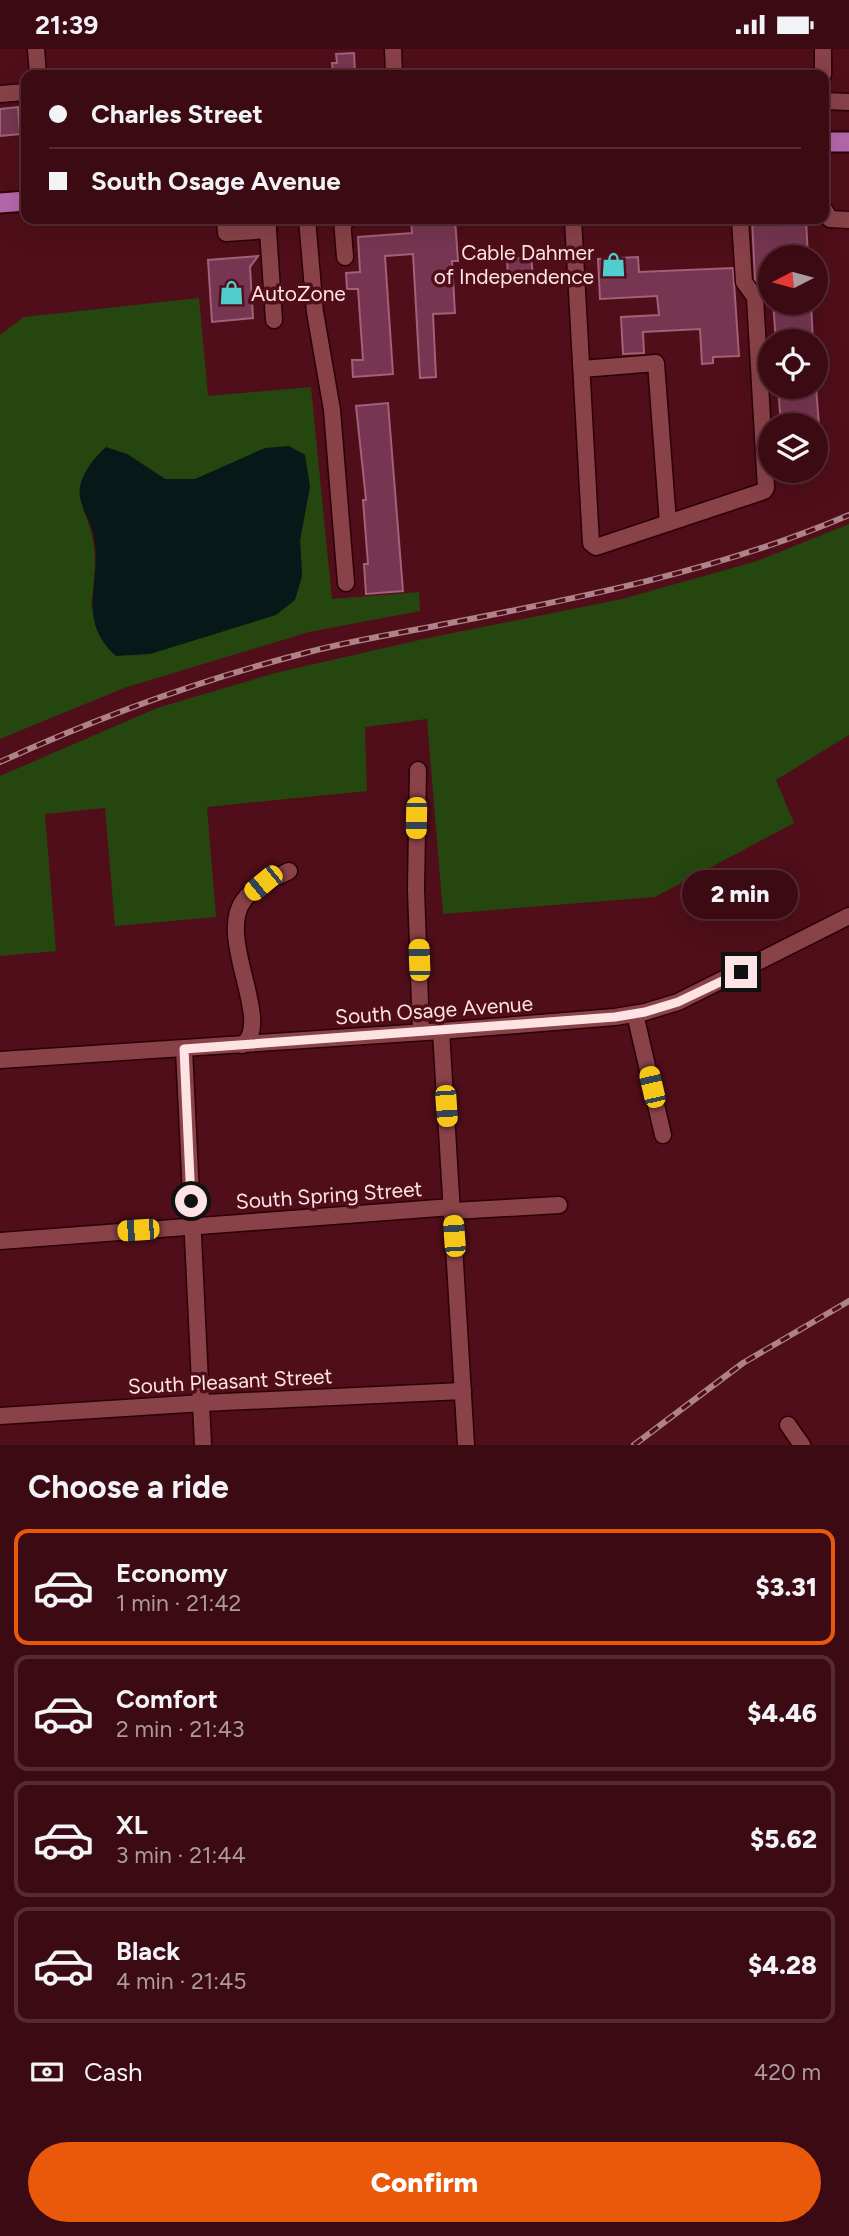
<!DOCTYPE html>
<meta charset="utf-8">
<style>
body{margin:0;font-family:Figtree,sans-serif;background:#461821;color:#f1f3f6;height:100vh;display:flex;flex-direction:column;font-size:26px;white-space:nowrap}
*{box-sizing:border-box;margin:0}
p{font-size:23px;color:#ac9aa0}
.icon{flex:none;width:38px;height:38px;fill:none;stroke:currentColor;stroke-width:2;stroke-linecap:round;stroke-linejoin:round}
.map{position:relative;height:1396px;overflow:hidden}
.side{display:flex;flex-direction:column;background:#3b0a13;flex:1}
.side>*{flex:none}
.hud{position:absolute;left:21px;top:21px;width:808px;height:154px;border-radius:14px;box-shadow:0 7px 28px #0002,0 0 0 2px #542b33;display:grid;align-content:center;height:154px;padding:0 28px;background:#3b0a13}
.needle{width:46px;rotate:264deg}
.tools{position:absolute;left:758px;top:196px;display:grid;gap:14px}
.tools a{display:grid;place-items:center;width:70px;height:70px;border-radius:50%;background:#3b0a13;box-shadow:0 7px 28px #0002,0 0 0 2px #542b33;font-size:35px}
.end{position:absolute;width:32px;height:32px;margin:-16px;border:9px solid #fde3e4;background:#111;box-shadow:0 0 0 4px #111}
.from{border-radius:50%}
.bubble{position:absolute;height:49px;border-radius:24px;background:#3b0a13;box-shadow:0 7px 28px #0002,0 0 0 2px #542b33;font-size:23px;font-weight:800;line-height:49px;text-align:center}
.car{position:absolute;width:21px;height:42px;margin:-21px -10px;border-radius:9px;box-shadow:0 0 5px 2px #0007;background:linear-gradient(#f5c518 24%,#345 0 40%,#f5c518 0 76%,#345 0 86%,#f5c518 0)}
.hud b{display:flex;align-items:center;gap:24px;height:66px;font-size:26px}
.hud b+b{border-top:2px solid #542b33}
.hud i{width:18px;height:18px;background:#f1f3f6}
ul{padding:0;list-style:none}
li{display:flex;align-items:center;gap:21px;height:116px;margin:0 14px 10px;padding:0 14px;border:4px solid #542b33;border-radius:14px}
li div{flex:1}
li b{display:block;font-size:26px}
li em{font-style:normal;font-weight:800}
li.current{border-color:#ea580c}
li>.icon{width:63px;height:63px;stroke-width:1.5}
h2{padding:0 28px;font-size:32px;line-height:84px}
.pay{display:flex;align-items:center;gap:18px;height:77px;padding:0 28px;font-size:26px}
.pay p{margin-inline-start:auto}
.cta{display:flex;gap:14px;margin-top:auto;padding:14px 28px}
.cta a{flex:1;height:80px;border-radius:42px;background:#ea580c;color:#fff;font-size:28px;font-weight:800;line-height:80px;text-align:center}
.status{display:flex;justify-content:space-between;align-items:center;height:49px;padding:0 35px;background:#3b0a13;direction:ltr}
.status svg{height:19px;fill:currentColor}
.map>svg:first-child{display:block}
</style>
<div class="status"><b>21:39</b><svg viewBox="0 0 49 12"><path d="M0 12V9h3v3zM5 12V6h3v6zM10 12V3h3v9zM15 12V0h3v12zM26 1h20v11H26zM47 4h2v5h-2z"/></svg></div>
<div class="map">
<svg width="849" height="1396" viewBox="0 0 849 1396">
<rect width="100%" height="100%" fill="#4f0e19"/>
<g fill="#25460f" fill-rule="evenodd">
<path d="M199,249L208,347L311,338L332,550L419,543L420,562L309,583L124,639L0,690V286L24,268ZM127,405L165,430H195L221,421L310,437L300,491L302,527L91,560C95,518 100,500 83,460Z"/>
<path d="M849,475V686L776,731L794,774L655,848L443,865L427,670L365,678L367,742L207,758L216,868L115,877L105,759L45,765L56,902L0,907V727L157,659L275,624L428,589L622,550L757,512Z"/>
</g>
<path fill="#071818" d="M289,397L305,406L310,437L300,491L302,527L295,551L276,566L150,605L116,607C73,569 105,529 93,484C90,470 77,454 80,438C83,422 95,408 106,398L127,405L165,430H195L265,399Z"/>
<g fill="#763651" stroke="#a45f79" stroke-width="2">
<path d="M354,4L355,23L333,24L332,14H337L336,5Z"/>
<path d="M18,58L20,85L0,87V60Z"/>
<path d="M455,170L458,212H452L455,264L433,265L436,328L420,329L413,205L385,207L393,325L353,328L352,311H363L358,240H347L346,224L360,223L358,188L412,184L411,171Z"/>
<path d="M752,170H806L808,208H770V238L761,239L755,231Z"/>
<path d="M258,207L250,218L253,269L212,273L208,211Z"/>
<path d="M531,208L533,227L529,228V231L517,232V228L508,229L507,210Z"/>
<path d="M638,208L639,223L733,219L739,307L713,308V314L702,315L700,280L643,283L644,304L623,305L621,268L659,266L657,247L600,250L598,210Z"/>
<path d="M773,254H811L813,292H776Z"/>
<path d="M778,338H816L819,376H781Z"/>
<path d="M388,354L403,542L366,545L364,515H368L363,451H366L356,357Z"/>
</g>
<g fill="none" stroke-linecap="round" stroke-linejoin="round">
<defs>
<g id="minor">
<path d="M36,0L38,26"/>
<path d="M393,0L394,26"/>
<path d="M823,0V26"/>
<path d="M0,45L26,43"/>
<path d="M824,52L849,53"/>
<path d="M824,160L830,170L849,171"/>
<path d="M225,170L226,184L268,181V170"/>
<path d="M307,170L315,263L332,361L346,534"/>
<path d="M573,170L591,494L596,498L764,442L766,439L755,248L744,233L740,170"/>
<path d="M268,181L274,271"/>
<path d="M345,208L342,170H349"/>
<path d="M582,320L656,314L668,474"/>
<path d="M418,721L416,840L421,983"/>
<path d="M635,965L663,1086"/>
<path d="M441,982L466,1396"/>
<path d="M242,996C275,975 215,888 244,851C255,836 273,830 289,822"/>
<path d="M184,1000L203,1396"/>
<path d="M0,1011L441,982L615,968L645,963L678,953L849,867"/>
<path d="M453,1162L559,1156"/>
<path d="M0,1192L452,1158"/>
<path d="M0,1367L203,1354L463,1342"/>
<path d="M788,1376L802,1396"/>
</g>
<g id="major">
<path d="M824,93H849"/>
<path d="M0,154L26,152"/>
</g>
</defs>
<use href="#minor" stroke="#2c0007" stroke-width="19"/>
<use href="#major" stroke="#2c0007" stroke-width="23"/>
<use href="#minor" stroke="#884248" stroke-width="16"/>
<use href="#major" stroke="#b367ac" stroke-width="19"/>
<defs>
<g id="rail">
<path d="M0,713C99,668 200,631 305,604C349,592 395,585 440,576C579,549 718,522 849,466"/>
<path d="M634,1396L743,1314L849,1252"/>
</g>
</defs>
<use href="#rail" stroke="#ae8388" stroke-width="6"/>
<use href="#rail" stroke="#4f0e19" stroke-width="3.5" stroke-dasharray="10" stroke-linecap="butt"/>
</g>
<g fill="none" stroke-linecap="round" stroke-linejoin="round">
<path stroke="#fde3e4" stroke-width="9" d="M191,1152L184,1000L615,968L645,963L678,953L741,923"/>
</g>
<defs>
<symbol id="shop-bare" viewBox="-9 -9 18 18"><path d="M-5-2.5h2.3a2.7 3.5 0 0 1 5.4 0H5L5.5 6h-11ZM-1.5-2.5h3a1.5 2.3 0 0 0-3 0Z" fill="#52cdce" stroke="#4f0e19" stroke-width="2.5" paint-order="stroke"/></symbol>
</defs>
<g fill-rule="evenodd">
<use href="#shop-bare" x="596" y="198" width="35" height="35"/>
<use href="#shop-bare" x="214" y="226" width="35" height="35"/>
</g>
<g text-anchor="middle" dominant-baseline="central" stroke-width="7" stroke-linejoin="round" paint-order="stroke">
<g font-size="21" fill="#fde3e4" stroke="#4f0e19" text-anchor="end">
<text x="594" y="203">Cable Dahmer<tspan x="594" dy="24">of Independence</tspan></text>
<text x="251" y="244" text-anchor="start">AutoZone</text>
</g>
<g font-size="21" fill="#fde3e4" stroke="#4f0e19">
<text transform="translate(434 961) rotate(-4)">South Osage Avenue</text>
<text transform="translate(329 1146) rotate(-4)">South Spring Street</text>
<text transform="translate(230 1332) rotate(-3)">South Pleasant Street</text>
</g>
</g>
</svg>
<div class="tools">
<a><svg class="needle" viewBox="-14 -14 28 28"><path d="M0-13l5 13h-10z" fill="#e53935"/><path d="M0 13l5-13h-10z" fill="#ac9aa0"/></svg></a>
<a><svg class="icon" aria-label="locate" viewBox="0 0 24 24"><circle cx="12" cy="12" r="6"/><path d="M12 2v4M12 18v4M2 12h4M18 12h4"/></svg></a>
<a><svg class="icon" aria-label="layers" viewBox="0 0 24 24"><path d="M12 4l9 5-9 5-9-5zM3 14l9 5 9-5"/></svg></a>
</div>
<i class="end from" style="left:191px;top:1152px"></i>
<i class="end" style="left:741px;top:923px"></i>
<div class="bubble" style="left:682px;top:821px;width:116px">2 min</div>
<i class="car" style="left:416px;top:769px;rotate:181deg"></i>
<i class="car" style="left:263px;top:834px;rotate:231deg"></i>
<i class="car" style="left:419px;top:911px;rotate:358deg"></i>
<i class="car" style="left:652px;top:1038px;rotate:347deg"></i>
<i class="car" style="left:446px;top:1057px;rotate:176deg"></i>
<i class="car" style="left:138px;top:1181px;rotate:266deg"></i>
<i class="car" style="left:454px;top:1187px;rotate:356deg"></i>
<div class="hud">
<b><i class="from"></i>Charles Street</b>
<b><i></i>South Osage Avenue</b>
</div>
</div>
<section class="side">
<h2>Choose a ride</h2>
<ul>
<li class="current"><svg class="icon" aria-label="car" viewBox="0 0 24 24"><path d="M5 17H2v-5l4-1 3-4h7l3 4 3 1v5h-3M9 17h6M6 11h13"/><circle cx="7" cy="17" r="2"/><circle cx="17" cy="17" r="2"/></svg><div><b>Economy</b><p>1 min · 21:42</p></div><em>$3.31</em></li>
<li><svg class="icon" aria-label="car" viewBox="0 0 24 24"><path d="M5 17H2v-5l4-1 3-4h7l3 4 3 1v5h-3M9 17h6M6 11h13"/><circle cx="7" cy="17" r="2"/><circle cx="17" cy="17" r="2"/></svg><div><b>Comfort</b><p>2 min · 21:43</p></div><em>$4.46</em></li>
<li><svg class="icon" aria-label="car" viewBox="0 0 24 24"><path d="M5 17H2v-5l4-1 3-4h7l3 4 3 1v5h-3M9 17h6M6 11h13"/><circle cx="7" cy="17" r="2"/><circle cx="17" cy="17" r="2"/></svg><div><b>XL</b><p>3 min · 21:44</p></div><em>$5.62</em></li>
<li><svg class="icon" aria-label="car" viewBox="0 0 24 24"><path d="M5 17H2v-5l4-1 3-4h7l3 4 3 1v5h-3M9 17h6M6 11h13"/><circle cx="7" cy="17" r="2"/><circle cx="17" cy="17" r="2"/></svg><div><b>Black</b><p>4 min · 21:45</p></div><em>$4.28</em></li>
</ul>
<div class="pay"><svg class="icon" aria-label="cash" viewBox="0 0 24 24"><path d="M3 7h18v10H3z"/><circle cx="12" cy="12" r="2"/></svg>Cash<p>420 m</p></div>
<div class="cta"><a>Confirm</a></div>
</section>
